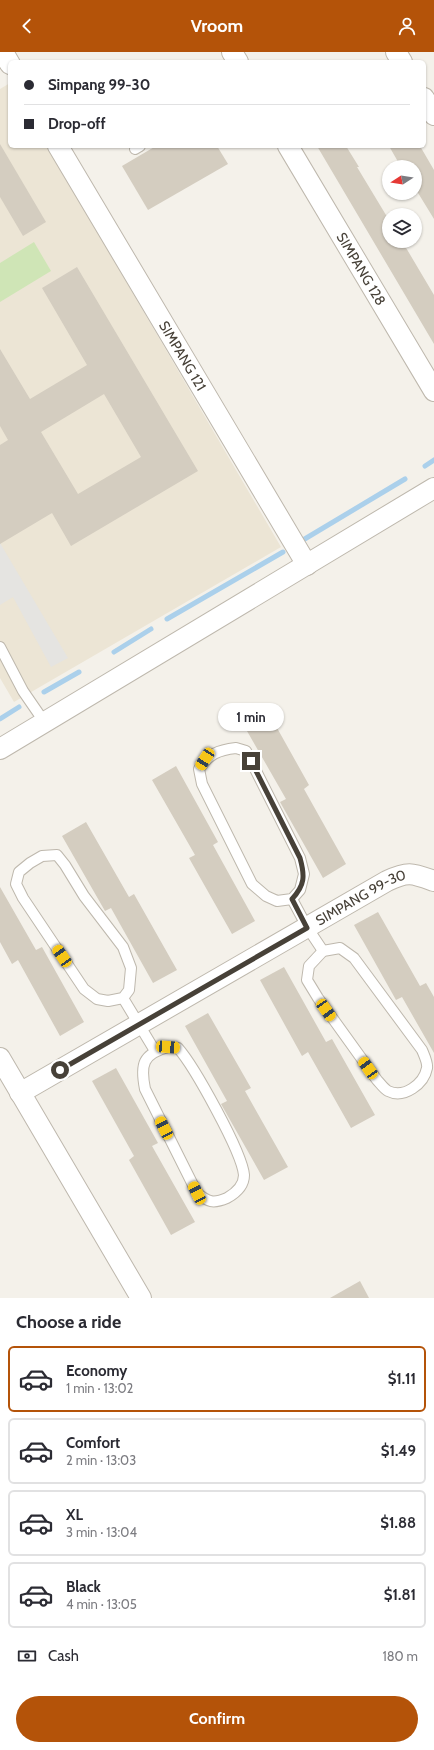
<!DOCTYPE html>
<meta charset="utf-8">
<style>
body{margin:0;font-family:Cabin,sans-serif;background:#f7f7f7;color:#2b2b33;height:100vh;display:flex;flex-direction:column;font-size:15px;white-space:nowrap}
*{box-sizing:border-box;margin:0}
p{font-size:13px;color:#7c7c81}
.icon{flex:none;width:22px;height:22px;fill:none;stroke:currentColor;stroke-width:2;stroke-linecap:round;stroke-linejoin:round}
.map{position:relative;height:1246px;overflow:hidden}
.drawer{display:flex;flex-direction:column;background:#fff;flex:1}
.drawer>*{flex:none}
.banner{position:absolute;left:8px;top:8px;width:418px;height:88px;border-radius:6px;box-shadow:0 1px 3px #0004;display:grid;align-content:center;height:88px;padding:0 16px;background:#fff}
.needle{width:26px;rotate:258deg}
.tools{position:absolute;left:382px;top:108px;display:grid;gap:8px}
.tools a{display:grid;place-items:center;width:40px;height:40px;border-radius:50%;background:#fff;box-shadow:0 1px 3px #0004;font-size:20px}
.end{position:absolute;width:18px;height:18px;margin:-9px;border:5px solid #474138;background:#fff;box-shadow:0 0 0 2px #fff}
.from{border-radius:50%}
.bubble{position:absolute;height:28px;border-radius:14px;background:#fff;box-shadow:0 1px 3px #0004;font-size:13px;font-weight:700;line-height:28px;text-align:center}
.car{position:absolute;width:12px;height:24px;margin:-12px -6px;border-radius:5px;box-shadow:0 0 3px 1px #0007;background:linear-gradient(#f5c518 24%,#345 0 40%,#f5c518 0 76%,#345 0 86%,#f5c518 0)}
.banner b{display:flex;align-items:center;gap:14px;height:38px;font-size:15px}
.banner b+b{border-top:1px solid #e1e1e2}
.banner i{width:10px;height:10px;background:#2b2b33}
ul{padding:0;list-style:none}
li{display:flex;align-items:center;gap:12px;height:66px;margin:0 8px 6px;padding:0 8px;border:2px solid #e1e1e2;border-radius:6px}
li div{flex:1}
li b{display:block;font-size:15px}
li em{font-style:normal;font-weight:700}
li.current{border-color:#b45309}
li>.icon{width:36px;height:36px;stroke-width:1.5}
h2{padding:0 16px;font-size:18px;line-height:48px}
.pay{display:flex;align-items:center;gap:10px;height:44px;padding:0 16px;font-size:15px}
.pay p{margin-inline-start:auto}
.action{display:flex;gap:8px;margin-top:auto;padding:8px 16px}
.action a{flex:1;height:46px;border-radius:24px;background:#b45309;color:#fff;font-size:16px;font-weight:700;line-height:46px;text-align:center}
header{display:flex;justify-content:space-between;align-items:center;height:52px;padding:0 16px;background:#b45309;color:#fff;font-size:18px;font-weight:700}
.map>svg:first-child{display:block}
</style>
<header><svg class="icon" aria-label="back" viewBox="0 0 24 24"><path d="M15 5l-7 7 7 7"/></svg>Vroom<svg class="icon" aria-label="person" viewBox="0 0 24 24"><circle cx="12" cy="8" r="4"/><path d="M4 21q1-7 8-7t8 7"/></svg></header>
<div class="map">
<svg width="434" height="1246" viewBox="0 0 434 1246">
<rect width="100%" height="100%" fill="#f4f1ea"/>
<path fill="#ece5d5" d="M10,31V94H47L281,495L14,650L0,626V37Z"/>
<path fill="#cfe5b6" d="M34,190L51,219L0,250V211Z"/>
<path fill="#e5e4e1" d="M0,491L68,606L51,615L13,545L0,553Z"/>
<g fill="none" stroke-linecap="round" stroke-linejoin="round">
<g stroke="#abd0eb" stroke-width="5">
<path d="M425,414L434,408"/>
<path d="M303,488L405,427"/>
<path d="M167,567L283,500"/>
<path d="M114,600L151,577"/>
<path d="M44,640L79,620"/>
<path d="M0,667L19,655"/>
</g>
</g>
<g fill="#d4cdc0" fill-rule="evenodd">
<path d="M0,92L46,170L23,184L0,145Z"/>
<path d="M156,94H217L228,112L148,158L122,114Z"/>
<path d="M317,94H346L359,115H357L389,168V189H402L434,243V292Z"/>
<path d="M389,94H420L434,118V167L415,136V115H401Z"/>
<path d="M77,215L198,419L71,494L52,461L0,492V393L8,388L0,374V297L30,347L87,313L42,236ZM104,342L141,405L78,442L41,380Z"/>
<path d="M267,658L309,733L304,737L346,812L323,826L280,750L286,747L243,672Z"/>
<path d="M176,714L218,790L213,793L255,869L232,882L189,806L195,803L152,728Z"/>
<path d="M86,770L129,845L134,842L177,918L153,931L111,856L105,859L62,784Z"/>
<path d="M0,835L36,898L42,895L84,970L60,984L18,908L12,912L0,890Z"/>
<path d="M378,860L420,934L426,931L434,945V1001L402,945L396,948L354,873Z"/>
<path d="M284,915L326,990L332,987L375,1063L351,1076L308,1000L302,1004L260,928Z"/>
<path d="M208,961L251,1036L245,1039L288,1115L264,1128L221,1052L227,1049L185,974Z"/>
<path d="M116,1016L158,1091L152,1094L195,1170L171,1183L129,1108L134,1104L92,1029Z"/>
<path d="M360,1229L369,1246H330Z"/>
</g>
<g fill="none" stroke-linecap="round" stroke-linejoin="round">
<defs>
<g id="service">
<path d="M135,97L140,94"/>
<path d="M0,595L23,639L45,671"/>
<path d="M236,696L246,699L300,806L304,822L300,838L292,847L277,849L266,844L252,832L202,732L199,717C209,702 218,698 236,696Z"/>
<path d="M57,803L65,813L84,844L123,895L131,916L129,938L123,946L108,949L97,947L84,937L23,846L16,832L19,820L30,811L42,804Z"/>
<path d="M292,847L307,875L323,899"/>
<path d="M340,896L354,906L422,998C424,1003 428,1011 427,1016C424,1032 404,1047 388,1039C384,1037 380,1031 377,1028L318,946L307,928L309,914L323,899Z"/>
<path d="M123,946L155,999"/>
<path d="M168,995L178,996C194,1014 242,1100 244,1123C244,1134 236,1141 227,1146C213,1152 208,1150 197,1141L145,1037C140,1012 143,1002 168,995Z"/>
</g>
<g id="minor">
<path d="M3,0L10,12"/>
<path d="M232,0L238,10"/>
<path d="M396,0L402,10"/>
<path d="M424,46L434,63"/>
<path id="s1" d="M58,94L307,513"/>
<path id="s2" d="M288,94L434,339"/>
<path d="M0,697L434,436"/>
<path d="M0,1006L141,1246"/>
<path id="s3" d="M20,1041L387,829C408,819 412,821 434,829"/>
</g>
</defs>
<use href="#service" stroke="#beb8ad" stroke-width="12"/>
<use href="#minor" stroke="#beb8ad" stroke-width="22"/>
<use href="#service" stroke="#fff" stroke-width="10"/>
<use href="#minor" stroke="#fff" stroke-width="20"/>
</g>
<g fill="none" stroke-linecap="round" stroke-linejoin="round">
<path stroke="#474138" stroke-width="5" d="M60,1018L307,876L292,847C305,833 305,824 300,806L251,709"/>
</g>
<g text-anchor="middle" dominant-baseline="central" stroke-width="3" stroke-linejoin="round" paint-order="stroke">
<g font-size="14" fill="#474138" stroke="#fff">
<text stroke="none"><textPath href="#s2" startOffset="143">SIMPANG 128</textPath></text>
<text stroke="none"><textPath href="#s1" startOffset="244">SIMPANG 121</textPath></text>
<text stroke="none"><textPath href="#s3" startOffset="393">SIMPANG 99-30</textPath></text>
</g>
</g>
</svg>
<div class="tools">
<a><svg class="needle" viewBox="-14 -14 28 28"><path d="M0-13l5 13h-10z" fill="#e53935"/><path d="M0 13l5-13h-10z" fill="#7c7c81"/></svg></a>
<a><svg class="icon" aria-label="layers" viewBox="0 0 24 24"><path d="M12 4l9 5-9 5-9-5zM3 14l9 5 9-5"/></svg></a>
</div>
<i class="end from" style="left:60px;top:1018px"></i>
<i class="end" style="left:251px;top:709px"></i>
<div class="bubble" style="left:218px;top:651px;width:66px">1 min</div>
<i class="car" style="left:205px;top:707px;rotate:213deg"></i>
<i class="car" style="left:62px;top:904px;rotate:326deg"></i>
<i class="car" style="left:326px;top:958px;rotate:145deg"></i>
<i class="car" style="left:168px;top:995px;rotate:94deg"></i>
<i class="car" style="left:368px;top:1016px;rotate:325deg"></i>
<i class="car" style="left:164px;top:1076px;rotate:333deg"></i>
<i class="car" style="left:197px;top:1141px;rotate:333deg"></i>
<div class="banner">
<b><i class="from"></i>Simpang 99-30</b>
<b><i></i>Drop-off</b>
</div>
</div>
<section class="drawer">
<h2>Choose a ride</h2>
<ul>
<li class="current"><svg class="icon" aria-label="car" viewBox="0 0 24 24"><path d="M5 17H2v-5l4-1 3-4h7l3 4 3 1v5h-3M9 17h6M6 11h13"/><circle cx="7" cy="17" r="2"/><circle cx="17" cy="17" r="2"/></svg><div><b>Economy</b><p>1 min · 13:02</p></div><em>$1.11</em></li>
<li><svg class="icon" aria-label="car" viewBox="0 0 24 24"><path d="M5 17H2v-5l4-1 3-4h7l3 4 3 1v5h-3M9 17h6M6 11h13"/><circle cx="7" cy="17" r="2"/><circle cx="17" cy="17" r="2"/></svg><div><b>Comfort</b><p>2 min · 13:03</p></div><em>$1.49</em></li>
<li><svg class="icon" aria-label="car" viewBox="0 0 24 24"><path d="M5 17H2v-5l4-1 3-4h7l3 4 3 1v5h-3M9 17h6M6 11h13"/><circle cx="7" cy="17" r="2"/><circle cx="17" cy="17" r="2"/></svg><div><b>XL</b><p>3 min · 13:04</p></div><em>$1.88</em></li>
<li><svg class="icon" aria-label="car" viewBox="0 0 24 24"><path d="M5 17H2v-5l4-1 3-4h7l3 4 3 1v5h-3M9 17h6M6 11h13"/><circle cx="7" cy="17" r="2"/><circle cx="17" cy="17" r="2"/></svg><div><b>Black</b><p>4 min · 13:05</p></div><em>$1.81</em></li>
</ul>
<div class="pay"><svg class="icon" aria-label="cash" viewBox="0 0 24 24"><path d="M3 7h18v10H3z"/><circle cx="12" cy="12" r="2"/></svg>Cash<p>180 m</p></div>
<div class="action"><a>Confirm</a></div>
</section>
